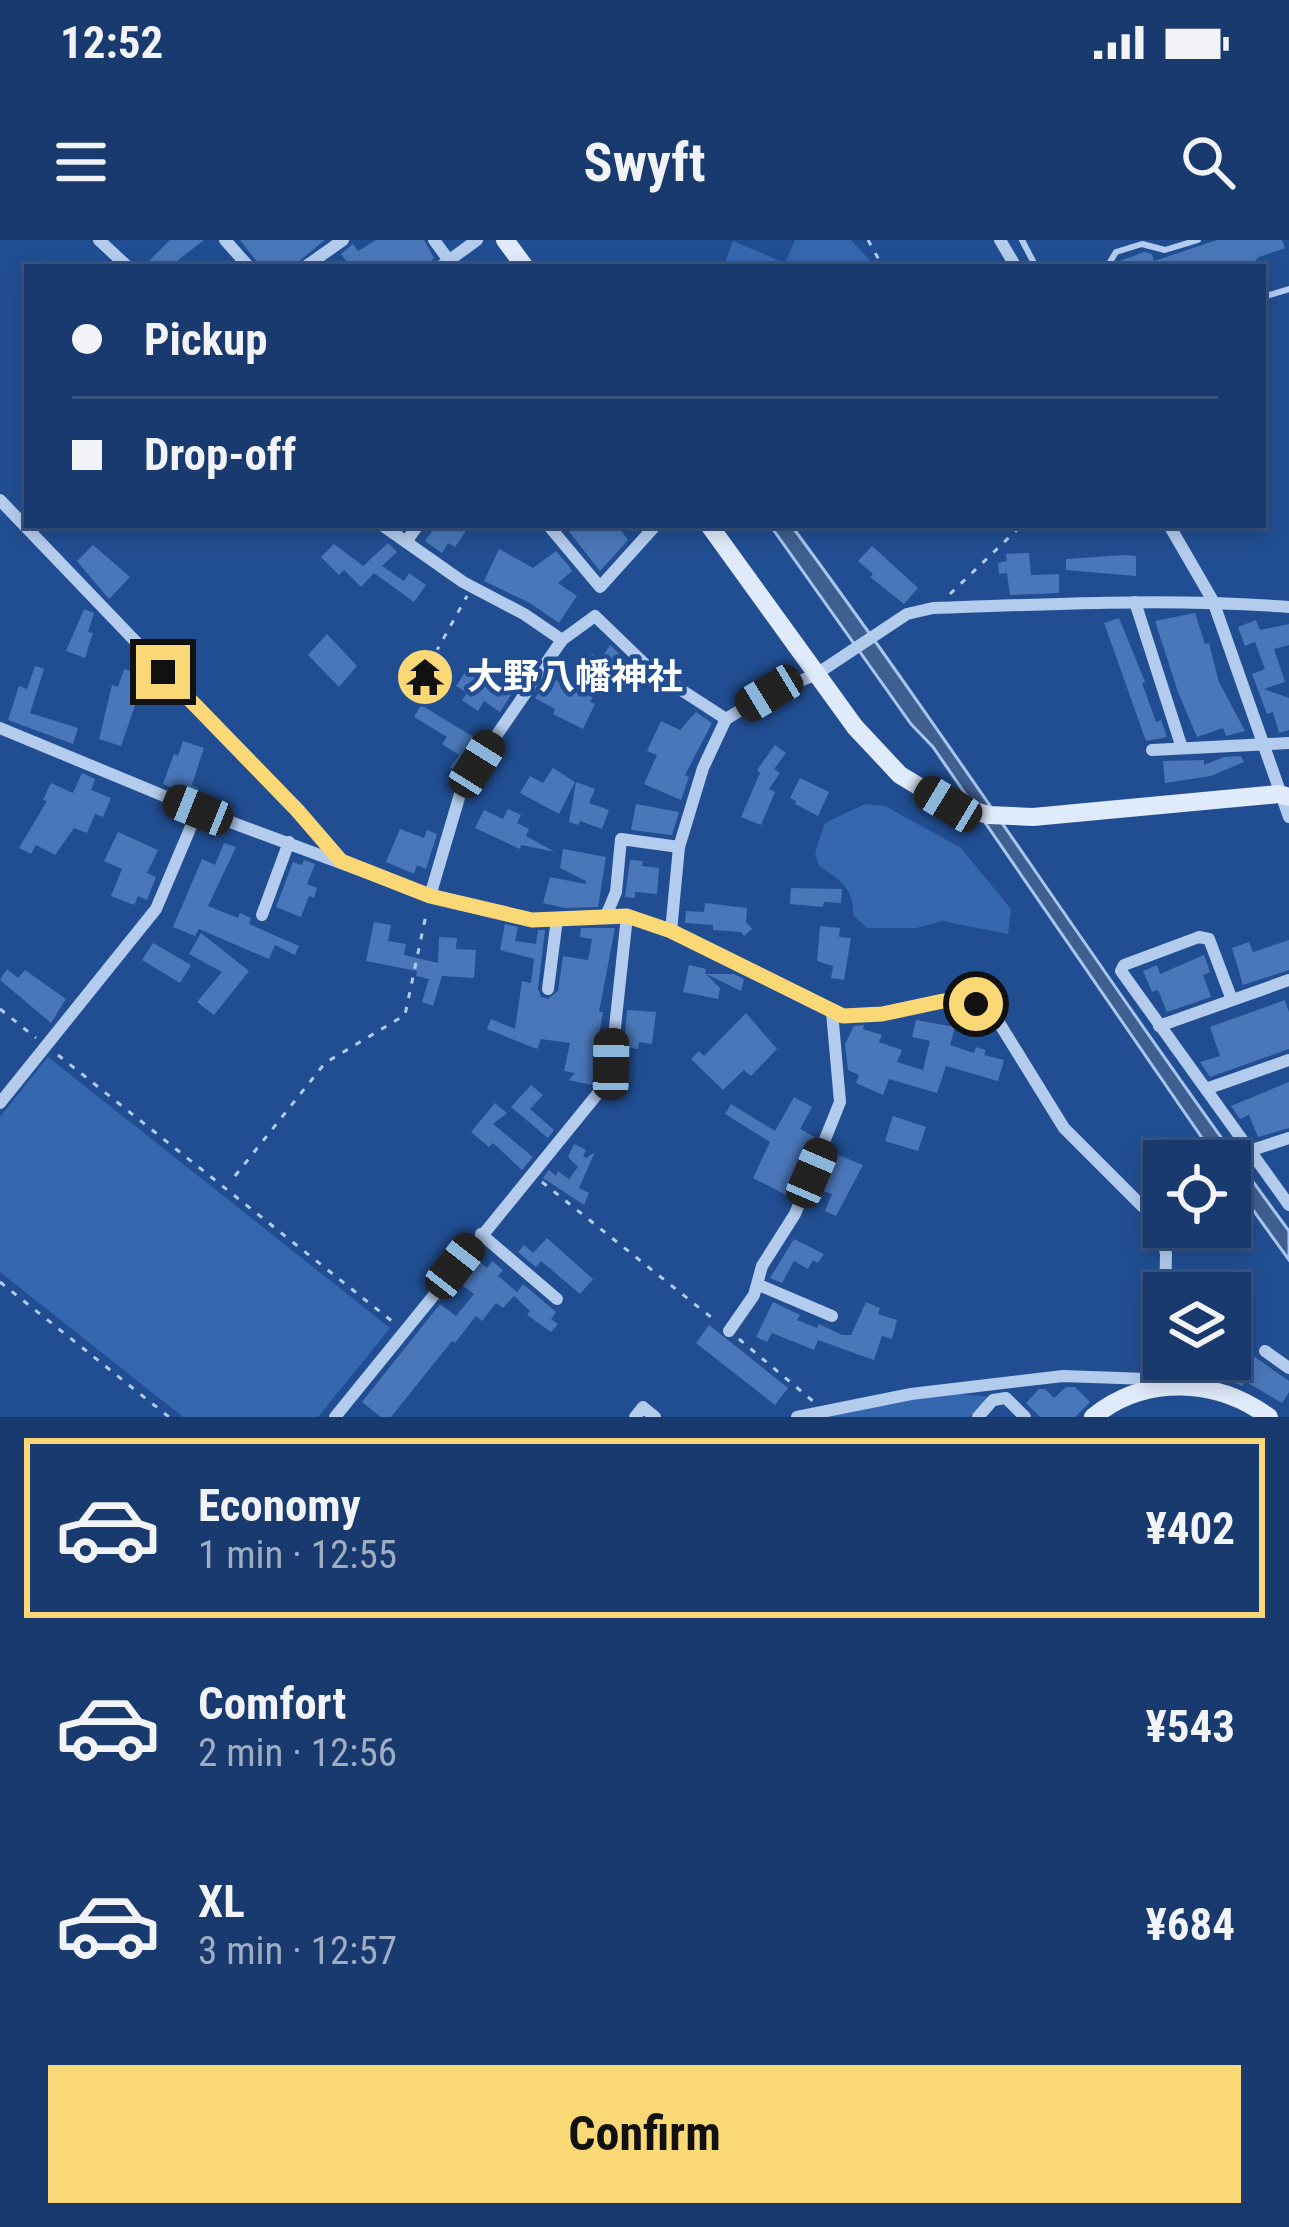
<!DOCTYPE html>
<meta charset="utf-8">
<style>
body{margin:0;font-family:"Roboto Condensed","Noto Sans JP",sans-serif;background:#264576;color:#f1f3f6;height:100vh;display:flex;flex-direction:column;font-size:45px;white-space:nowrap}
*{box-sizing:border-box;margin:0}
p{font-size:39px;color:#9fadc2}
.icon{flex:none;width:66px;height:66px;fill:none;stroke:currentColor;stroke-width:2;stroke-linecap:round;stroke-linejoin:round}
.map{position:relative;height:1177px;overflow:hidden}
.details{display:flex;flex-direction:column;background:#193a6e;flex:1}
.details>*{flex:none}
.hud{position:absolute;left:24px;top:24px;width:1242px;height:264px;border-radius:0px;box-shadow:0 6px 18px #0003,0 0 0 3px #375481;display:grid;align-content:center;height:264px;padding:0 48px;background:#193a6e}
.tools{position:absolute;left:1143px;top:900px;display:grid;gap:24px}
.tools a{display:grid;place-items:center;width:108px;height:108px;border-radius:0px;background:#193a6e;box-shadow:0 6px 18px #0003,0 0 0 3px #375481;font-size:60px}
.end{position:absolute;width:54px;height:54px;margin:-27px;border:15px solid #fad875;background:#111;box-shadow:0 0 0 6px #111}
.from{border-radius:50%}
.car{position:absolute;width:36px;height:72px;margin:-36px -18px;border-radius:15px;box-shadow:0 0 9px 3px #0007;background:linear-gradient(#222 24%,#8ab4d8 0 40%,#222 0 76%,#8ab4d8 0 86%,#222 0)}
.hud b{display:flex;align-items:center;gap:42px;height:114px;font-size:45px}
.hud b+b{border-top:3px solid #375481}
.hud i{width:30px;height:30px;background:#f1f3f6}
ul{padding:21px 0 0;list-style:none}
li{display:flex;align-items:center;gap:36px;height:180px;margin:0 24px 18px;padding:0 24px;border:6px solid transparent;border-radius:0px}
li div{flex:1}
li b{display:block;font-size:45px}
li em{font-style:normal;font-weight:700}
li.selected{border-color:#fad875}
li>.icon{width:108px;height:108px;stroke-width:1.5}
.action{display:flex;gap:24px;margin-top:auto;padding:24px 48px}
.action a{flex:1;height:138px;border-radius:0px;background:#fad875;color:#111;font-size:48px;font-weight:700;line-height:138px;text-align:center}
.status{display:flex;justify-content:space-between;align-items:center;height:84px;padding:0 60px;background:#193a6e;direction:ltr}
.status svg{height:33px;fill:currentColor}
header{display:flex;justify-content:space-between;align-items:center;height:156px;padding:0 48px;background:#193a6e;font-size:54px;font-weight:700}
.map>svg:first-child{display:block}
</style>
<div class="status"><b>12:52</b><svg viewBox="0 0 49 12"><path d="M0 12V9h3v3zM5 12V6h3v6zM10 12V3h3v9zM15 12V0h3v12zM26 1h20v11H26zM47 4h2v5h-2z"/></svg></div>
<header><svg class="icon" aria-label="menu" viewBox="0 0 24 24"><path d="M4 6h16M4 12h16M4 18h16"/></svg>Swyft<svg class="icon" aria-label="search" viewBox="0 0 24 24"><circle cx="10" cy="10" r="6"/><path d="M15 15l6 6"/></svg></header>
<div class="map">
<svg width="1289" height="1177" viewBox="0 0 1289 1177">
<rect width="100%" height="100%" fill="#214e92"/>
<g fill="#3567af">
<path d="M795,0H851L876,27H723L733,1L785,23Z"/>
<path d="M865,564L885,566L961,608L1011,669L1008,694L942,681L916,688H867L853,675C854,648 840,640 819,626L815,613L825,583Z"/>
<path d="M48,817L390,1088L318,1177H183L0,1032V877Z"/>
<path d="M950,1153L990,1157L970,1177H815Z"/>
</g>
<path fill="#3f5f90" stroke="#a7c5ee" stroke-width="3" d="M770,285H791C962,517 1118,759 1289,991V1020L1230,938V921H1218L933,507L911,484Z"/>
<g fill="#4a77b9">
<path d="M170,0H204L178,20L185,27H154L148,22Z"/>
<path d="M240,0H325L292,27H261Z"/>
<path d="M376,0H424L434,18L425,27H351L341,14L353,4L358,11Z"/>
<path d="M1217,0H1282L1285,8L1259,17L1249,27H1116L1120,21L1144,12L1152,14L1154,21Z"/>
<path d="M436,285H470L455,307L448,303L442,313L425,301Z"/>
<path d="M564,285H617L628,300L600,331Z"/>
<path d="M388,303L397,312L382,326L404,341L409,333L426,345L414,362L374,333L361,347L344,330L339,335L321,317L334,304L363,326Z"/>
<path d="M93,305L130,337L109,359L77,321Z"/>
<path d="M872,306L918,348L904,364L870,337L873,334L858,321Z"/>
<path d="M499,309L533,328L556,311L568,325L572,331L558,343L577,356L559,383L530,363L484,341Z"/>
<path d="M1029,313L1031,335L1059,334V353L1010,355L1007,333L999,334L998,323L1007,321L1006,314Z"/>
<path d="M1125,315L1136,316V336L1066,330V319Z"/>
<path d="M84,369L94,373L88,392L93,393L85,418L66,411Z"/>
<path d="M1195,373L1205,404L1209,403L1219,442L1245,491L1226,496L1223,488L1197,497L1178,452L1155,381Z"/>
<path d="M1119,378L1145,442L1142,443L1156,482L1161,480L1167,497L1146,501L1104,383Z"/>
<path d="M1256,380L1260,390L1289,384V405L1274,409L1285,442L1264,449L1289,458V490L1279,493L1273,472L1267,474L1252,434L1265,429L1255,402L1245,406L1238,387Z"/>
<path d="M327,394L357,426L339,447L308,415Z"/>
<path d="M610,405L633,427L630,432L613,423L590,462L595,464L583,489L553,474L555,469L535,458L550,436L571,450L592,414L601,419Z"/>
<path d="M35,426L44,429L30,473L78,488L73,504L8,480L19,446L27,449Z"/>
<path d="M468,428L511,455L500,472L484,461L478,471L462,460L467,453L456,446Z"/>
<path d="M124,429L140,434L134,452L139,454L121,506L99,499L112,445L118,447Z"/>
<path d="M421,465L480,501L458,532L450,527L459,515L442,504L447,497L414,477Z"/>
<path d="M696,472L712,483L685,535L689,537L681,560L644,544L657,515L647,511L661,481L680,490Z"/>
<path d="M183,501L204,508L192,545L199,548L195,558L163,544L174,514L178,516Z"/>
<path d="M775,505L786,513L774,529L780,533L769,549L775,552L761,585L741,577L760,533L757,530Z"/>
<path d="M1241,516L1244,522L1211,536L1165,543L1163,521L1204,520V525L1224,517Z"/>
<path d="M553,528L575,542L559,574L520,553L530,536L543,543Z"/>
<path d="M82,533L95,539L91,550L111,558L103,577L95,574L87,593L74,588L55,615L36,605L31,614L19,608L47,561L43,560L51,543L73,553Z"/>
<path d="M800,538L829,552L818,576L795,564L796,561L790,558Z"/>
<path d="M576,542L595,549L589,563L609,570L602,589L580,581L578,585L569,582Z"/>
<path d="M636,564L679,572L672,595L631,590Z"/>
<path d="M508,569L521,575L517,583L529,589L526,596L555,612L521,605L520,609L475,588L484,570L503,579Z"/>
<path d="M400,589L424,598L427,590L437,594L426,629L417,625L414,634L386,622Z"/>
<path d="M118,592L158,610L147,633L156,637L147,660L138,656L134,665L111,656L122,629L104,621Z"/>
<path d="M224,603L236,607L208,666L238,678L240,673L251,678L249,684L299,706L295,715L275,705L269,719L199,689L195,696L173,687L202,619L215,625Z"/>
<path d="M563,609L606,617L598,667L565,668L543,663L550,637L585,644L586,641L560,628Z"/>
<path d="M304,620L315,624L307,644L317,648L314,658L309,656L301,677L276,667L293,622L302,625Z"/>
<path d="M630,620L643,621L642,626L659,628L657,654L635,652V658L625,657Z"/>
<path d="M791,648L842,649L841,663L824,662L823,667L790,664Z"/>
<path d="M705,663L747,668L746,682L752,689L744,696L741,692L713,690V685L685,683L686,671L704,672Z"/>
<path d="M374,682L391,685L388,701L406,704L404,715L438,723L439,697L457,698L456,709L476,710L474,738L442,736L433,766L422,762L429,739L416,736L417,731L366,721Z"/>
<path d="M505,684L518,687L515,701L536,704L538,690H545L538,749L541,757L548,759L558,751L563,716L588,720L592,699L580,697L581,688H615L599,772H603L597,807L602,808L591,845L569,840L575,833L564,831L570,803L541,799L537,809L487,789L491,779L515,789L522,741L531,743L534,719L500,710Z"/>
<path d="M820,686L840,688L839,697L851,698L844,740L831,738L833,726L817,721Z"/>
<path d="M201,693L249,731L214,775L197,762L222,732L189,714Z"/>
<path d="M1289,700V730L1243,745L1232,708L1249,702L1253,712Z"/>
<path d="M153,703L191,725L180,743L142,720Z"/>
<path d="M1204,715L1210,732L1203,735L1211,757L1167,772L1158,750L1152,752L1143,731L1157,725L1160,734Z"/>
<path d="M689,725L706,729L705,734H734L744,739L741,751L706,734L720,748L718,759L683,752Z"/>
<path d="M7,729L18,738L25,730L66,759L51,783L0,740Z"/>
<path d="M1285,760L1289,772V809L1210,837L1200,822L1220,816L1210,787Z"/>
<path d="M627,770L656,772L652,804L639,802L638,809L624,807Z"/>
<path d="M746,773L777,809L751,836L744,830L723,850L691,819L699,811L704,816Z"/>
<path d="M916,780L955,787L950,805L974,813L976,807L986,810L984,815L1004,820L998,841L946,826L937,853L889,839L883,855L856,843L859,835L848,830L845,804L854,786L864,785L863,789L882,795L879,802L902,810L897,822L923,830L930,801L912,797Z"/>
<path d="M1289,842V888L1258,897L1249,875L1240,879L1231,866Z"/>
<path d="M531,845L543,855L530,869L554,890L548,898L511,867Z"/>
<path d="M794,857L812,867L800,889L815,897L790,957L753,938L770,902L725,874L731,864L775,891Z"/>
<path d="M495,863L507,873L493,884L533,917L522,930L493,903L489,907L471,892Z"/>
<path d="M893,876L926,887L918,911L885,901Z"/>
<path d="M574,904L586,910L583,916L586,918L595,912L579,948L589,953L584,965L543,938L549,930L556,936L558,931L569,939L578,927L568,917Z"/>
<path d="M831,912L863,925L836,976L825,971L832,954L817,949Z"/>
<path d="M547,998L593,1039L580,1054L541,1021L536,1027L518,1012L524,1005L533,1013Z"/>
<path d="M794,999L824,1014L818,1023L813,1020L808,1029L794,1021L782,1043L770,1038Z"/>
<path d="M477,1019L487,1028L492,1021L503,1030L498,1036L517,1052L523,1044L556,1072L551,1079L558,1084L551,1092L527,1075L530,1071L514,1056L503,1068L496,1063L482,1081L476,1076L455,1103L452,1101L391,1177H381L362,1162L440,1064L456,1076L474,1054L458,1042Z"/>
<path d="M773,1062L800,1075L797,1080L817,1088L819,1084L842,1095H851L866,1062L880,1068L878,1074L897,1080L892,1099L882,1096L874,1120L818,1100L814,1110L772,1093L767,1102L756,1097Z"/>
<path d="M709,1085L788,1148L775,1165L696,1103Z"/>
<path d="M1252,1115L1289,1141V1152L1282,1163L1245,1141L1242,1146L1223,1137L1230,1124L1236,1127L1240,1119L1248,1123Z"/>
<path d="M1066,1147H1075L1090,1162L1075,1177H1040L1026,1163L1039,1149H1045L1054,1158Z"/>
</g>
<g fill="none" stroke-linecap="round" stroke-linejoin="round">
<g stroke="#b3cbed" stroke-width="3" stroke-dasharray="6 9" stroke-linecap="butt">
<path d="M868,0L883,27"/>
<path d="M950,354L1022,285"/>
<path d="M436,412L467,356"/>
<path d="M0,769L36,798"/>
<path d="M58,815L393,1082"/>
<path d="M235,936L325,823L405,775L427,670"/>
<path d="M542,942L717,1082"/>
<path d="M0,1042L169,1177"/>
<path d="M739,1099L814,1162"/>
</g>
<g stroke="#b3cbed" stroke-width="6">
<path d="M1022,0L1036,27"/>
<path d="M1107,27L1116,12L1142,4L1165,10L1198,0"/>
<path d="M1263,57L1289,49"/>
</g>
<g stroke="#b3cbed" stroke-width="12">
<path d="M99,0L128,27"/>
<path d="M225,0L249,27"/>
<path d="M434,0L453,26"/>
<path d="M1000,0L1016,27"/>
<path d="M305,27L343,0"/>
<path d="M440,27L477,0"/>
<path d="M0,260L297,570L340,621"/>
<path d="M382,285L463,342L524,374L562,400"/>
<path d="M548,285L600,347L656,285"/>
<path d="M1169,285L1213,361L1289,577"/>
<path d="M406,302L418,285"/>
<path d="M1135,362L1182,508"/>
<path d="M0,488L198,570L430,656L532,680L627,676L671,691L843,776L882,774L943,761L976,765L993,773L1064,888L1146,970L1162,995L1166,1014L1164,1104"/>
<path d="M1152,510L1289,503"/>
<path d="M430,656L463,544L562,400L595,376L652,431L726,479"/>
<path d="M262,675L289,602"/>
<path d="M606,676L616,652L621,599L679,607"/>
<path d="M671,691L679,607L703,528L726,479L769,453L815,435L907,374L933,368C1052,364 1170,358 1289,367"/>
<path d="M548,749L557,679"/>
<path d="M1232,760L1209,699L1199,697L1124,725L1121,731L1289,965"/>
<path d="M1159,786L1289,740"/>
<path d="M1206,849L1289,820"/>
<path d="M0,863L156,669L198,570"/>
<path d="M1249,911L1289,898"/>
<path d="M481,994L557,1059"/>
<path d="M759,1045L832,1076"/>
<path d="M729,1091L754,1055L762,1026L795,974L840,862L832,772"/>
<path d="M1265,1111L1289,1128"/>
<path d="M1172,1119L1192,1147"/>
<path d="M335,1177L599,852L611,824L627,676"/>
<path d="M635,1177L643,1167L655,1177"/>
<path d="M797,1177L911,1154L1063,1136L1147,1139L1158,1147"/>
<path d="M978,1177L993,1160L1006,1158L1025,1177"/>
</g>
<g stroke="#dfeafa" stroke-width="18">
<path d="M505,0L525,27"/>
<path d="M709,285L855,487L900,535L948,564L989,575L1033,577L1279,554L1289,557"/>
<path d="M1093,1177C1145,1135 1216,1138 1269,1177"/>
</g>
</g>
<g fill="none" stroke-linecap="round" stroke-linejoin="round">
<path stroke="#fad875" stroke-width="15" d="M163,432L297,570L341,621L430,656L532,680L627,676L671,691L843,776L882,774L943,761L976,764"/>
</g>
<defs>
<symbol id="temple-disc" viewBox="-11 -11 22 22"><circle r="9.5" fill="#fad875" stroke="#214e92"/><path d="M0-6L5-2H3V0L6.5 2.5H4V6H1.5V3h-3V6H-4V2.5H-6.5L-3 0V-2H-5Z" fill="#111"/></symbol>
</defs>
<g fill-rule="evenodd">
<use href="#temple-disc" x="392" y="404" width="66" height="66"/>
</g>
<g text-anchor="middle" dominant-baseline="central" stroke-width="9" stroke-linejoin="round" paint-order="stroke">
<g font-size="36" font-weight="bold" fill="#fff" stroke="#214e92" text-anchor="start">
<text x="467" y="437">大野八幡神社</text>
</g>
</g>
</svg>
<div class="tools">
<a><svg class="icon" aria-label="locate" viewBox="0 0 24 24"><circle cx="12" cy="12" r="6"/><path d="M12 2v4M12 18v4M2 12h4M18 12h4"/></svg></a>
<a><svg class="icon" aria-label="layers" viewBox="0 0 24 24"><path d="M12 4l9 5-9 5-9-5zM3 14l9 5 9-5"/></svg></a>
</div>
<i class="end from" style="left:976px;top:764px"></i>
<i class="end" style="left:163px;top:432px"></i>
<i class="car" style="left:769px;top:453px;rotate:239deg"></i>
<i class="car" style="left:477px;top:524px;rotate:32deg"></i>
<i class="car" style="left:948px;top:564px;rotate:301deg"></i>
<i class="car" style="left:198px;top:570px;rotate:292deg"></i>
<i class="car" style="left:611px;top:824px;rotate:1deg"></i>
<i class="car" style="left:812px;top:933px;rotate:23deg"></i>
<i class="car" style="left:455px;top:1026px;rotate:38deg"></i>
<div class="hud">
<b><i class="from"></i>Pickup</b>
<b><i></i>Drop-off</b>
</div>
</div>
<section class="details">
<ul>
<li class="selected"><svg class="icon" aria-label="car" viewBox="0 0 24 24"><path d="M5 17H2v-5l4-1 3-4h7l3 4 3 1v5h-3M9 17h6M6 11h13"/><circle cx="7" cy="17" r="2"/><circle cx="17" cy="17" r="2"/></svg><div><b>Economy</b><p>1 min · 12:55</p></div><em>¥402</em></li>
<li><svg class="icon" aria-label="car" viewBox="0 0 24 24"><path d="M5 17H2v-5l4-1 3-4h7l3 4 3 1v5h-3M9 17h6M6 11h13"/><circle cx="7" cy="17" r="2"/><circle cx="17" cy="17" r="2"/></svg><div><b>Comfort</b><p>2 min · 12:56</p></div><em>¥543</em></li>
<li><svg class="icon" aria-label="car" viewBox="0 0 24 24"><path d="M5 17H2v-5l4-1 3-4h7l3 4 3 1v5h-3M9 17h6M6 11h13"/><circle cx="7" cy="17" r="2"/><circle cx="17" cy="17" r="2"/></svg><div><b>XL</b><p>3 min · 12:57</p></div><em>¥684</em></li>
</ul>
<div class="action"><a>Confirm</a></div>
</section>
